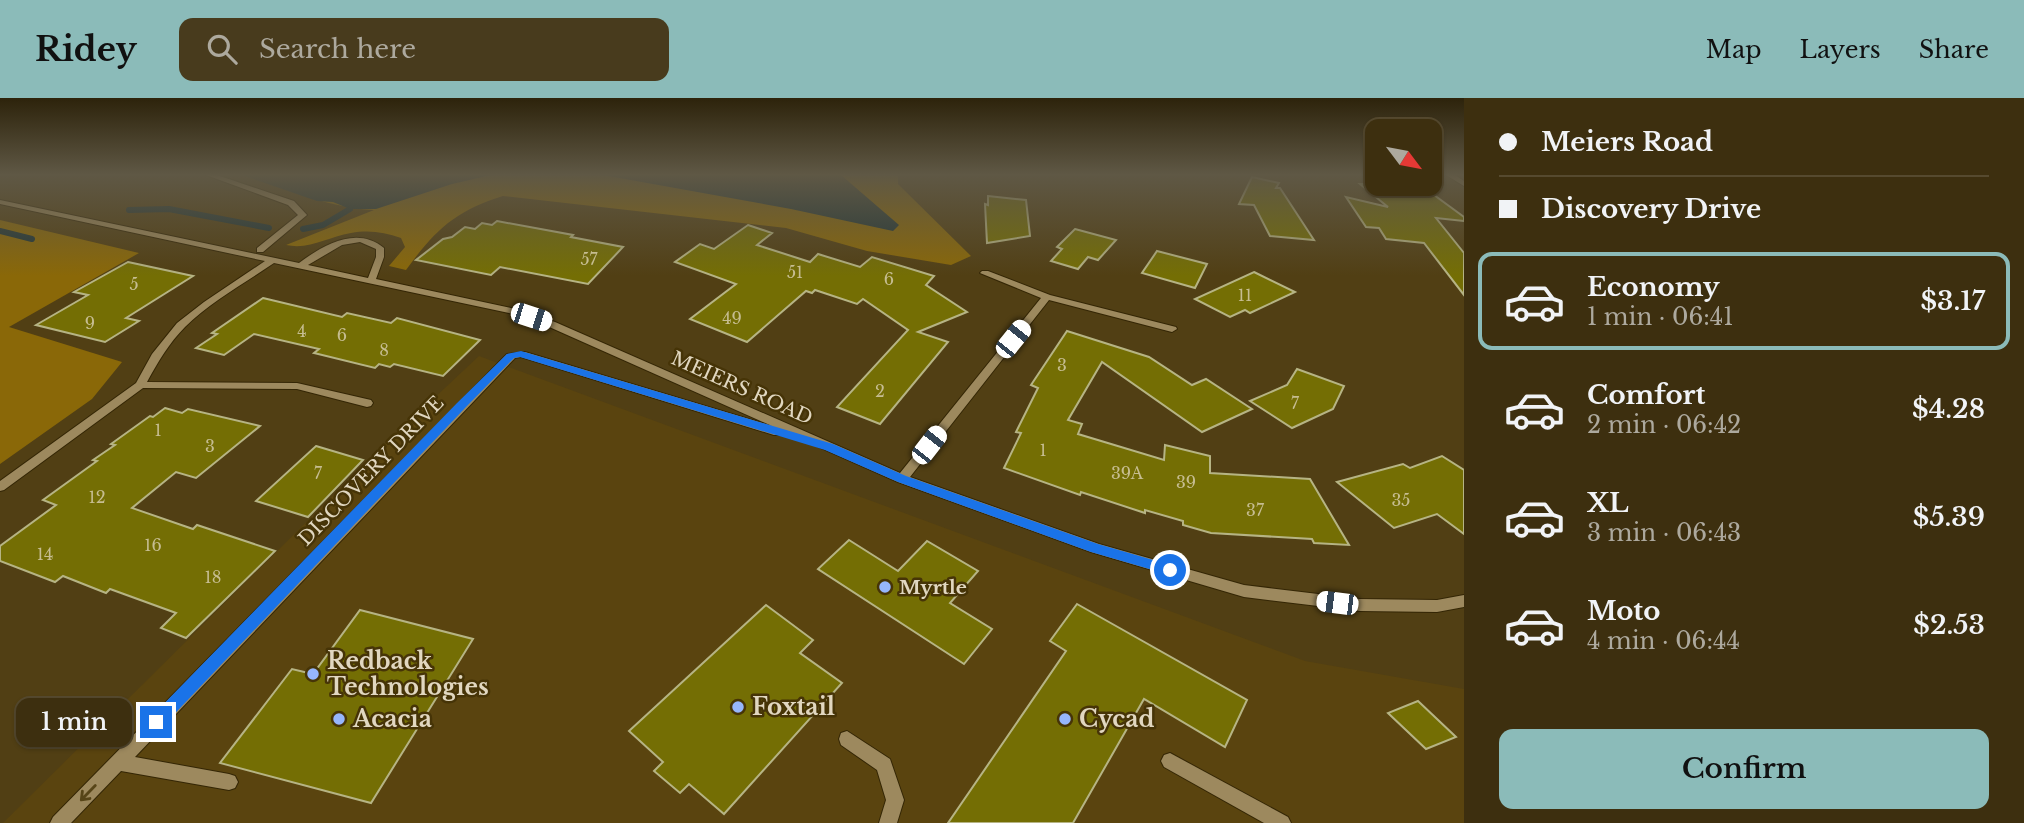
<!DOCTYPE html>
<meta charset="utf-8">
<style>
body{margin:0;font-family:"Libre Baskerville",serif;background:#483b1d;color:#f1f3f6;height:100vh;display:flex;flex-direction:column;font-size:26px;white-space:nowrap}
*{box-sizing:border-box;margin:0}
p{font-size:23px;color:#ada99e}
.icon{flex:none;width:38px;height:38px;fill:none;stroke:currentColor;stroke-width:2;stroke-linecap:round;stroke-linejoin:round}
.map{position:relative;flex:1;overflow:hidden}
.details{display:flex;flex-direction:column;background:#3d2f0f;width:560px}
.details>*{flex:none}
.banner{display:grid;align-content:center;height:154px;padding:0 35px;background:#3d2f0f}
.needle{width:46px;rotate:122deg}
.controls{position:absolute;left:1365px;top:21px;display:grid;gap:14px}
.controls a{display:grid;place-items:center;width:77px;height:77px;border-radius:14px;background:#3d2f0f;box-shadow:0 2px 5px #0004,0 0 0 2px #564a2f;font-size:35px}
.end{position:absolute;width:32px;height:32px;margin:-16px;border:9px solid #1a73e8;background:#fff;box-shadow:0 0 0 4px #fff}
.from{border-radius:50%}
.bubble{position:absolute;height:49px;border-radius:14px;background:#3d2f0f;box-shadow:0 2px 5px #0004,0 0 0 2px #564a2f;font-size:23px;font-weight:600;line-height:49px;text-align:center}
.car{position:absolute;width:21px;height:42px;margin:-21px -10px;border-radius:9px;box-shadow:0 0 5px 2px #0007;background:linear-gradient(#fff 24%,#345 0 40%,#fff 0 76%,#345 0 86%,#fff 0)}
.banner b{display:flex;align-items:center;gap:24px;height:66px;font-size:26px}
.banner b+b{border-top:2px solid #564a2f}
.banner i{width:18px;height:18px;background:#f1f3f6}
ul{padding:0;list-style:none}
li{display:flex;align-items:center;gap:21px;height:98px;margin:0 14px 10px;padding:0 21px;border:4px solid transparent;border-radius:14px}
li div{flex:1}
li b{display:block;font-size:26px}
li em{font-style:normal;font-weight:600}
li.on{border-color:#8bbbb9}
li>.icon{width:63px;height:63px;stroke-width:1.5}
.button{display:flex;gap:14px;margin-top:auto;padding:14px 35px}
.button a{flex:1;height:80px;border-radius:14px;background:#8bbbb9;color:#111;font-size:28px;font-weight:600;line-height:80px;text-align:center}
header{display:flex;align-items:center;gap:42px;box-sizing:border-box;height:98px;padding:0 35px;background:#8bbbb9;color:#111}
header strong{font-size:33px}
nav{display:flex;gap:38px;margin-inline-start:auto;font-size:24px}
.search{width:490px;height:63px;background:#483b1d;display:flex;align-items:center;gap:18px;box-sizing:border-box;padding:0 24px;border-radius:14px;color:#ada99e;font-size:26px}
main{display:flex;flex:1;min-height:0}
.map>svg:first-child{display:block}
</style>
<header>
<strong>Ridey</strong>
<div class="search"><svg class="icon" aria-label="search" viewBox="0 0 24 24"><circle cx="10" cy="10" r="6"/><path d="M15 15l6 6"/></svg>Search here</div>
<nav><a>Map</a><a>Layers</a><a>Share</a></nav>
</header>
<main>
<div class="map">
<svg width="1464" height="725" viewBox="0 0 1464 725">
<rect width="100%" height="100%" fill="#513f14"/>
<path fill="#5a440f" d="M479,258L1305,563L1464,591V725H3L380,351Z"/>
<g fill="#8a6808">
<path d="M242,77H898V86L971,158L951,167L867,153L786,130L503,98C455,113 435,132 406,172L389,168L405,149L401,140C384,134 369,132 351,135C327,139 310,152 286,147L374,112C328,110 285,90 242,77Z"/>
<path d="M0,122L139,155L9,229L122,264L92,301L0,366Z"/>
</g>
<g fill="#1f3538">
<path d="M242,77H491L452,86L376,111H350L333,104L317,103Z"/>
<path d="M603,77H841L899,127L893,133L791,111Z"/>
</g>
<g fill="none" stroke-linecap="round" stroke-linejoin="round">
<g stroke="#1f3538" stroke-width="6">
<path d="M129,112L169,111L269,130"/>
<path d="M303,131L323,127L350,111"/>
<path d="M0,133L32,141"/>
</g>
</g>
<g fill="#746e04" stroke="#b6b484" stroke-width="2">
<path d="M1252,79L1279,85L1276,90H1280L1314,142L1270,138L1254,107L1239,106Z"/>
<path d="M1360,86H1419L1464,119V123L1436,120L1464,155V197L1424,145L1386,141L1379,130L1366,129L1346,99L1388,109Z"/>
<path d="M988,98L1026,102L1030,138L987,145L985,106L988,107Z"/>
<path d="M497,123L573,137L571,139L623,149L588,186L500,169L491,177L416,162L443,141L452,139L465,129L475,131L482,125L492,127Z"/>
<path d="M748,127L772,135L757,147L810,164L818,156L860,169L872,159L934,178L926,187L967,214L918,234L948,244L880,326L837,309L908,232L863,201L857,206L815,192L812,195L806,193L747,244L690,221L736,186L675,164L700,146L714,151Z"/>
<path d="M1075,131L1116,142L1098,162L1088,159L1078,171L1051,163L1062,151L1057,149Z"/>
<path d="M1157,153L1207,166L1195,190L1142,175Z"/>
<path d="M128,164L193,178L126,220L139,223L105,244L36,227L88,197L74,194Z"/>
<path d="M1254,174L1295,194L1250,215L1245,212L1230,219L1195,201Z"/>
<path d="M263,200L342,219L347,215L391,225L397,220L480,242L443,278L394,266L390,269L379,266L375,270L314,255L319,251L254,236L224,257L196,250L217,236L212,235Z"/>
<path d="M1067,233L1149,259L1192,287L1206,281L1252,311L1202,334L1102,264L1068,322L1082,326L1078,336L1164,362L1165,347L1210,358V375L1310,381L1349,447L1314,445L1312,441L1211,435L1183,427V423L1145,412V415L1081,394L1080,397L1004,370L1021,335L1016,334L1038,290L1031,287Z"/>
<path d="M1297,271L1344,288L1333,311L1292,330L1250,303L1287,287Z"/>
<path d="M165,310L182,315L188,311L260,328L196,380L176,374L132,410L193,431L197,427L275,453L186,540L161,530L176,515L110,491L106,495L63,478L55,484L0,463V448L56,407L43,402L97,363L93,362L115,347L111,346L150,318L153,319Z"/>
<path d="M316,348L363,362L308,419L256,403Z"/>
<path d="M1442,358L1464,372V436L1437,416L1394,430L1337,384L1403,366L1410,370Z"/>
<path d="M849,442L898,473L927,443L978,473L950,505L992,531L964,566L818,471Z"/>
<path d="M1077,506L1247,602L1225,649L1144,601L1073,725H948L1066,553L1050,543Z"/>
<path d="M766,507L813,542L800,555L842,585L724,716L689,686L680,695L654,673L663,664L629,633Z"/>
<path d="M360,512L473,541L371,705L220,665L292,571L313,576Z"/>
<path d="M1418,603L1456,639L1426,651L1388,615Z"/>
</g>
<g fill="none" stroke-linecap="round" stroke-linejoin="round">
<defs>
<g id="minor">
<path d="M206,77H217L294,103L307,117L263,154H257V150L298,117L288,107Z"/>
<path d="M1446,77H1455L1464,83V88Z"/>
<path d="M0,102L299,165C323,147 357,127 384,150V159L376,181L511,210L555,224L900,375L1041,200L980,175L982,173H988L1050,197L1176,229L1177,231L1172,234L1049,202L910,379L1099,446L1244,487L1360,501L1437,502L1464,497V509L1437,514L1360,513L1244,499L1091,454L898,384L783,333L782,337H774L521,259L515,260L135,659L229,676L235,678L238,684L235,690L229,692L121,673L71,725H50L53,719L507,256L525,254L772,328L547,228L509,215L274,165C245,185 210,204 185,229C169,245 158,264 147,284L297,285L371,302L373,305L371,308L367,309L297,291L143,290L4,392L0,393V383L136,285L152,256L177,225L204,204L265,163L0,106ZM360,144L376,151V159L368,180L308,167L342,147Z"/>
<path d="M847,633L890,661L904,702L897,725H879L886,702L877,672L841,647L839,641L841,635Z"/>
<path d="M1170,655L1288,719L1291,725H1264L1164,669L1161,663L1164,657Z"/>
</g>
</defs>
<use href="#minor" stroke="#342605" stroke-width="2"/>
<use href="#minor" fill="#9d895e" fill-rule="evenodd"/>
</g>
<defs><path id="oneway-shaft" d="M-6 0H5M1.5-3L5.5 0L1.5 3" fill="none" stroke-width="1.6" stroke-linecap="round" stroke-linejoin="round" transform="scale(1.75)"/></defs>
<use stroke="#574518" href="#oneway-shaft" transform="translate(88 695) rotate(134)"/>
<linearGradient id="sky" x2="0" y2="1"><stop stop-color="#2d230b"/><stop offset="0.43" stop-color="#5f5845"/><stop offset="1" stop-color="#5f5845" stop-opacity="0"/></linearGradient>
<rect width="1464" height="178" fill="url(#sky)"/>
<path fill="#1a73e8" d="M521,253L833,346L906,378L1098,446L1174,468L1176,472L1170,477L1091,454L898,384L825,352L520,259L514,260L465,310L162,629H151L149,624L151,619L457,305L507,256Z"/>
<g fill="#96b6fd" stroke="#463407" stroke-width="2.5">
<circle cx="885" cy="489" r="7"/>
<circle cx="313" cy="576" r="7"/>
<circle cx="738" cy="609" r="7"/>
<circle cx="339" cy="621" r="7"/>
<circle cx="1065" cy="621" r="7"/>
</g>
<g text-anchor="middle" dominant-baseline="central" stroke-width="5" stroke-linejoin="round" paint-order="stroke">
<g font-size="16" fill="#c6bd91">
<text x="589" y="161">57</text>
<text x="795" y="174">51</text>
<text x="889" y="181">6</text>
<text x="134" y="186">5</text>
<text x="1245" y="197">11</text>
<text x="732" y="220">49</text>
<text x="90" y="225">9</text>
<text x="302" y="233">4</text>
<text x="342" y="237">6</text>
<text x="384" y="252">8</text>
<text x="1062" y="267">3</text>
<text x="880" y="293">2</text>
<text x="1295" y="305">7</text>
<text x="158" y="332">1</text>
<text x="210" y="348">3</text>
<text x="1043" y="352">1</text>
<text x="318" y="375">7</text>
<text x="1127" y="375">39A</text>
<text x="1186" y="384">39</text>
<text x="97" y="399">12</text>
<text x="1401" y="402">35</text>
<text x="1255" y="412">37</text>
<text x="153" y="447">16</text>
<text x="45" y="456">14</text>
<text x="213" y="479">18</text>
</g>
<g font-size="19" fill="#e1d7c0" stroke="#463407">
<text transform="translate(742 290) rotate(24)">MEIERS ROAD</text>
<text transform="translate(371 373) rotate(-46)">DISCOVERY DRIVE</text>
</g>
<g font-size="19" font-weight="bold" fill="#e1d7c0" stroke="#463407" text-anchor="start">
<text x="899" y="489">Myrtle</text>
</g>
<g font-size="23" font-weight="bold" fill="#e1d7c0" stroke="#463407" text-anchor="start">
<text x="327" y="563">Redback<tspan x="327" dy="26">Technologies</tspan></text>
<text x="752" y="609">Foxtail</text>
<text x="353" y="621">Acacia</text>
<text x="1079" y="621">Cycad</text>
</g>
</g>
</svg>
<div class="controls">
<a><svg class="needle" viewBox="-14 -14 28 28"><path d="M0-13l5 13h-10z" fill="#e53935"/><path d="M0 13l5-13h-10z" fill="#ada99e"/></svg></a>
</div>
<i class="end from" style="left:1170px;top:472px"></i>
<i class="end" style="left:156px;top:624px"></i>
<div class="bubble" style="left:16px;top:600px;width:116px">1 min</div>
<i class="car" style="left:531px;top:219px;rotate:108deg"></i>
<i class="car" style="left:1013px;top:241px;rotate:39deg"></i>
<i class="car" style="left:929px;top:347px;rotate:38deg"></i>
<i class="car" style="left:1337px;top:505px;rotate:277deg"></i>
</div>
<section class="details">
<div class="banner">
<b><i class="from"></i>Meiers Road</b>
<b><i></i>Discovery Drive</b>
</div>
<ul>
<li class="on"><svg class="icon" aria-label="car" viewBox="0 0 24 24"><path d="M5 17H2v-5l4-1 3-4h7l3 4 3 1v5h-3M9 17h6M6 11h13"/><circle cx="7" cy="17" r="2"/><circle cx="17" cy="17" r="2"/></svg><div><b>Economy</b><p>1 min · 06:41</p></div><em>$3.17</em></li>
<li><svg class="icon" aria-label="car" viewBox="0 0 24 24"><path d="M5 17H2v-5l4-1 3-4h7l3 4 3 1v5h-3M9 17h6M6 11h13"/><circle cx="7" cy="17" r="2"/><circle cx="17" cy="17" r="2"/></svg><div><b>Comfort</b><p>2 min · 06:42</p></div><em>$4.28</em></li>
<li><svg class="icon" aria-label="car" viewBox="0 0 24 24"><path d="M5 17H2v-5l4-1 3-4h7l3 4 3 1v5h-3M9 17h6M6 11h13"/><circle cx="7" cy="17" r="2"/><circle cx="17" cy="17" r="2"/></svg><div><b>XL</b><p>3 min · 06:43</p></div><em>$5.39</em></li>
<li><svg class="icon" aria-label="car" viewBox="0 0 24 24"><path d="M5 17H2v-5l4-1 3-4h7l3 4 3 1v5h-3M9 17h6M6 11h13"/><circle cx="7" cy="17" r="2"/><circle cx="17" cy="17" r="2"/></svg><div><b>Moto</b><p>4 min · 06:44</p></div><em>$2.53</em></li>
</ul>
<div class="button"><a>Confirm</a></div>
</section>
</main>
